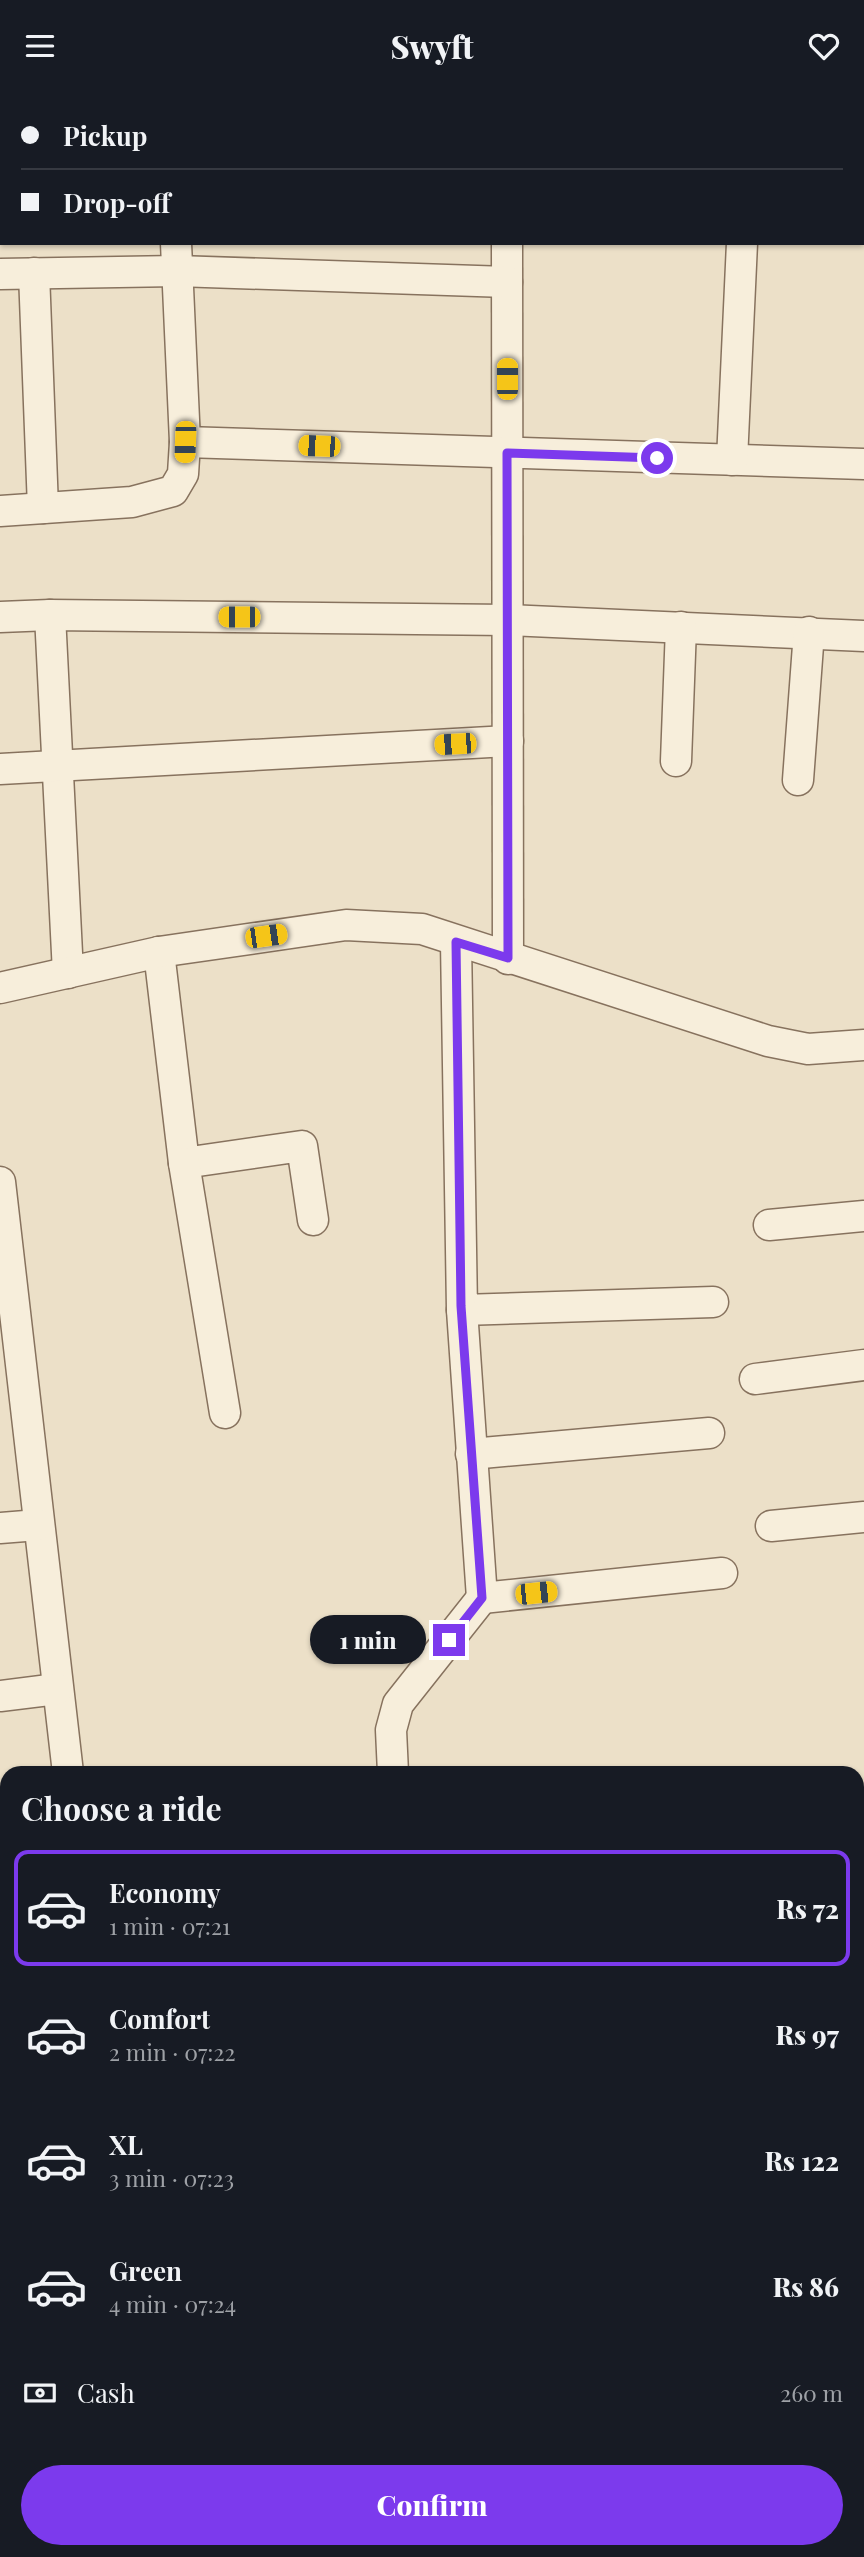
<!DOCTYPE html>
<meta charset="utf-8">
<style>
body{margin:0;font-family:"Playfair Display",serif;background:#20242c;color:#f1f3f6;height:100vh;display:flex;flex-direction:column;font-size:26px;white-space:nowrap}
*{box-sizing:border-box;margin:0}
p{font-size:23px;color:#9ea1a6}
.icon{flex:none;width:38px;height:38px;fill:none;stroke:currentColor;stroke-width:2;stroke-linecap:round;stroke-linejoin:round}
.map{position:relative;flex:1;overflow:hidden}
.sheet{position:absolute;left:0px;top:1675px;width:864px;height:793px;display:flex;flex-direction:column;background:#171b24;border-radius:21px 21px 0 0;box-shadow:0 2px 5px #0004}
.sheet>*{flex:none}
.guide{position:absolute;left:0px;top:0px;width:864px;height:154px;box-shadow:0 2px 5px #0004;display:grid;align-content:center;height:154px;padding:0 21px;background:#171b24}
.end{position:absolute;width:32px;height:32px;margin:-16px;border:9px solid #7c3aed;background:#fff;box-shadow:0 0 0 4px #fff}
.from{border-radius:50%}
.bubble{position:absolute;height:49px;border-radius:24px;background:#171b24;box-shadow:0 2px 5px #0004;font-size:23px;font-weight:800;line-height:49px;text-align:center}
.car{position:absolute;width:21px;height:42px;margin:-21px -10px;border-radius:9px;box-shadow:0 0 5px 2px #0007;background:linear-gradient(#f5c518 24%,#345 0 40%,#f5c518 0 76%,#345 0 86%,#f5c518 0)}
.guide b{display:flex;align-items:center;gap:24px;height:66px;font-size:26px}
.guide b+b{border-top:2px solid #363941}
.guide i{width:18px;height:18px;background:#f1f3f6}
ul{padding:0;list-style:none}
li{display:flex;align-items:center;gap:21px;height:116px;margin:0 14px 10px;padding:0 7px;border:4px solid transparent;border-radius:14px}
li div{flex:1}
li b{display:block;font-size:26px}
li em{font-style:normal;font-weight:800}
li.active{border-color:#7c3aed}
li>.icon{width:63px;height:63px;stroke-width:1.5}
h2{padding:0 21px;font-size:32px;line-height:84px}
.pay{display:flex;align-items:center;gap:18px;height:77px;padding:0 21px;font-size:26px}
.pay p{margin-inline-start:auto}
.action{display:flex;gap:14px;margin-top:auto;padding:14px 21px}
.action a{flex:1;height:80px;border-radius:42px;background:#7c3aed;color:#fff;font-size:28px;font-weight:800;line-height:80px;text-align:center}
header{display:flex;justify-content:space-between;align-items:center;height:91px;padding:0 21px;background:#171b24;font-size:32px;font-weight:800}
.map>svg:first-child{display:block}
</style>
<header><svg class="icon" aria-label="menu" viewBox="0 0 24 24"><path d="M4 6h16M4 12h16M4 18h16"/></svg>Swyft<svg class="icon" aria-label="heart" viewBox="0 0 24 24"><path d="M12 20l-8-8c-3-5 5-10 8-4 3-6 11-1 8 4z"/></svg></header>
<div class="map">
<svg width="864" height="2466" viewBox="0 0 864 2466">
<rect width="100%" height="100%" fill="#ece0c8"/>
<g fill="#c89b81" stroke="#855c46" stroke-width="2">
<path d="M0,2102L7,2140V2186L0,2188Z"/>
<path d="M7,2196V2281L0,2282V2197Z"/>
<path d="M7,2289V2374L0,2375V2290Z"/>
<path d="M7,2383V2460H49L18,2466H0V2384Z"/>
</g>
<g fill="none" stroke-linecap="round" stroke-linejoin="round">
<defs>
<g id="minor">
<path d="M173,0V2"/>
<path d="M507,0V2"/>
<path d="M749,2V0"/>
<path d="M0,66H2"/>
<path d="M507,152L508,868"/>
<path d="M34,182L43,417"/>
<path d="M0,183L177,180L507,191"/>
<path d="M185,351L864,373"/>
<path d="M732,369L742,152"/>
<path d="M0,420L132,411L173,400L183,383L185,351L176,152"/>
<path d="M50,524L68,882"/>
<path d="M0,526L50,524L508,529L864,545"/>
<path d="M676,670L681,536"/>
<path d="M0,678L508,650"/>
<path d="M798,689L809,541"/>
<path d="M456,851L462,1219L713,1211"/>
<path d="M159,861L184,1072L302,1055L313,1129"/>
<path d="M0,897L159,861L346,834L422,838L768,950L808,958L864,954"/>
<path d="M184,1072L225,1322"/>
<path d="M0,1091L68,1682"/>
<path d="M769,1134L864,1125"/>
<path d="M462,1219L482,1507L722,1482"/>
<path d="M755,1288L864,1274"/>
<path d="M471,1363L709,1342"/>
<path d="M771,1435L864,1426"/>
<path d="M0,1437L38,1434"/>
<path d="M0,1605L57,1598"/>
<path d="M393,1682L391,1639L398,1613L482,1507"/>
<path d="M0,1886L7,1884"/>
<path d="M0,1983L7,1981"/>
<path d="M180,2460L181,2466"/>
</g>
</defs>
<use href="#minor" stroke="#87725e" stroke-width="33"/>
<use href="#minor" stroke="#f7eedb" stroke-width="30"/>
</g>
<g fill="none" stroke-linecap="round" stroke-linejoin="round">
<path stroke="#7c3aed" stroke-width="9" d="M449,1549L482,1507L461,1215L456,851L508,867L507,362L657,367"/>
</g>
</svg>
<i class="end from" style="left:657px;top:367px"></i>
<i class="end" style="left:449px;top:1549px"></i>
<div class="bubble" style="left:310px;top:1524px;width:116px">1 min</div>
<i class="car" style="left:507px;top:288px;rotate:0deg"></i>
<i class="car" style="left:185px;top:351px;rotate:182deg"></i>
<i class="car" style="left:319px;top:355px;rotate:272deg"></i>
<i class="car" style="left:239px;top:526px;rotate:270deg"></i>
<i class="car" style="left:455px;top:653px;rotate:267deg"></i>
<i class="car" style="left:266px;top:845px;rotate:82deg"></i>
<i class="car" style="left:536px;top:1502px;rotate:84deg"></i>
<div class="guide">
<b><i class="from"></i>Pickup</b>
<b><i></i>Drop-off</b>
</div>
<section class="sheet">
<h2>Choose a ride</h2>
<ul>
<li class="active"><svg class="icon" aria-label="car" viewBox="0 0 24 24"><path d="M5 17H2v-5l4-1 3-4h7l3 4 3 1v5h-3M9 17h6M6 11h13"/><circle cx="7" cy="17" r="2"/><circle cx="17" cy="17" r="2"/></svg><div><b>Economy</b><p>1 min · 07:21</p></div><em>Rs 72</em></li>
<li><svg class="icon" aria-label="car" viewBox="0 0 24 24"><path d="M5 17H2v-5l4-1 3-4h7l3 4 3 1v5h-3M9 17h6M6 11h13"/><circle cx="7" cy="17" r="2"/><circle cx="17" cy="17" r="2"/></svg><div><b>Comfort</b><p>2 min · 07:22</p></div><em>Rs 97</em></li>
<li><svg class="icon" aria-label="car" viewBox="0 0 24 24"><path d="M5 17H2v-5l4-1 3-4h7l3 4 3 1v5h-3M9 17h6M6 11h13"/><circle cx="7" cy="17" r="2"/><circle cx="17" cy="17" r="2"/></svg><div><b>XL</b><p>3 min · 07:23</p></div><em>Rs 122</em></li>
<li><svg class="icon" aria-label="car" viewBox="0 0 24 24"><path d="M5 17H2v-5l4-1 3-4h7l3 4 3 1v5h-3M9 17h6M6 11h13"/><circle cx="7" cy="17" r="2"/><circle cx="17" cy="17" r="2"/></svg><div><b>Green</b><p>4 min · 07:24</p></div><em>Rs 86</em></li>
</ul>
<div class="pay"><svg class="icon" aria-label="cash" viewBox="0 0 24 24"><path d="M3 7h18v10H3z"/><circle cx="12" cy="12" r="2"/></svg>Cash<p>260 m</p></div>
<div class="action"><a>Confirm</a></div>
</section>
</div>
